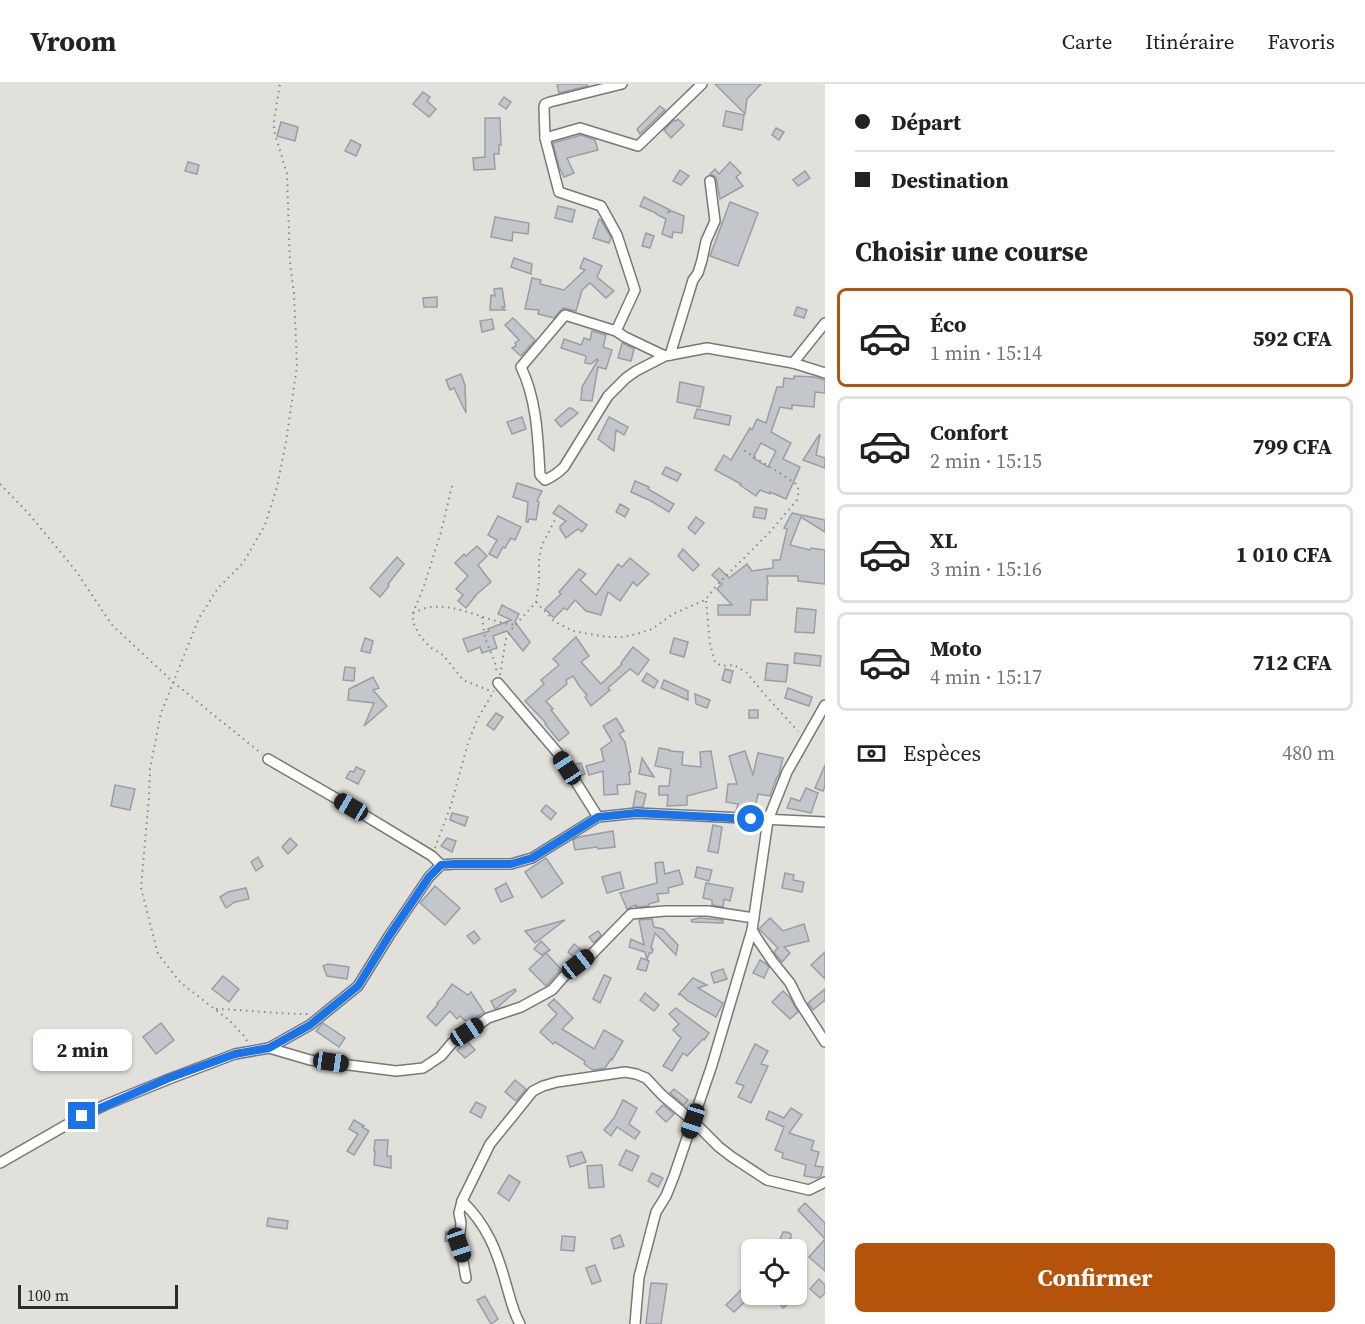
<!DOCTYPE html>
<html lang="fr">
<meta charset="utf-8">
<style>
body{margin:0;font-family:"Source Serif 4",serif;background:#f2f2f2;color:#222;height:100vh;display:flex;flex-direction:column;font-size:22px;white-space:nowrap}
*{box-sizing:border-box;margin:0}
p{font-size:20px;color:#767676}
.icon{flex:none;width:33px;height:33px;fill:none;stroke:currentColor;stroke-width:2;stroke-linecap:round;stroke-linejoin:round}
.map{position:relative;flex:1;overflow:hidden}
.drawer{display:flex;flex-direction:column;background:#fff;width:540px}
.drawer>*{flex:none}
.top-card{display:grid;align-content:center;height:132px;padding:0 30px;background:#fff}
.buttons{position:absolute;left:741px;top:1155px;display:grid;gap:12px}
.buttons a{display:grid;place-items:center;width:66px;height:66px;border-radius:9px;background:#fff;box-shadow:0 2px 4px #0004;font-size:30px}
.scale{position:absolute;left:18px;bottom:15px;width:160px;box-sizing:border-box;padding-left:6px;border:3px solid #2b2b28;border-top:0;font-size:16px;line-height:21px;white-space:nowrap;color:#2b2b28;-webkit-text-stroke:4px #e2e0da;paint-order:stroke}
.end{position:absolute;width:27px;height:27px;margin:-14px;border:8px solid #1a73e8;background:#fff;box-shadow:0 0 0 3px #fff}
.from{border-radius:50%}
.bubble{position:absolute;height:42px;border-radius:9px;background:#fff;box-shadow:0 2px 4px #0004;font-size:20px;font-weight:700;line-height:42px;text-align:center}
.car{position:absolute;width:18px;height:36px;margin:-18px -9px;border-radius:8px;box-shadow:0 0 4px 2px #0007;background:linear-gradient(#222 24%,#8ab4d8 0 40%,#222 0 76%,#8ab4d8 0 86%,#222 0)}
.top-card b{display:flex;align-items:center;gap:21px;height:57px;font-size:22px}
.top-card b+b{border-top:2px solid #e0e0e0}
.top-card i{width:15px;height:15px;background:#222}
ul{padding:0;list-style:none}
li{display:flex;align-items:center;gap:18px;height:99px;margin:0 12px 9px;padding:0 18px;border:3px solid #e0e0e0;border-radius:9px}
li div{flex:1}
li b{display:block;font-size:22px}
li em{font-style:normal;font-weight:700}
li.current{border-color:#b45309}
li>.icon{width:54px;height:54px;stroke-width:1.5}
h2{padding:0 30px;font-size:27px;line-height:72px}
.pay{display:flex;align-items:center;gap:15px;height:66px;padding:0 30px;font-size:22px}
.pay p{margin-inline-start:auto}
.button{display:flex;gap:12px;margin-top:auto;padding:12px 30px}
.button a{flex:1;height:69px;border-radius:9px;background:#b45309;color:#fff;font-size:24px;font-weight:700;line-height:69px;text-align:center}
header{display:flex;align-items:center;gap:36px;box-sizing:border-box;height:84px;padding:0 30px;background:#fff;border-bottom:2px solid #e0e0e0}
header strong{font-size:28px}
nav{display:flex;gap:33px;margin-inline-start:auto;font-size:21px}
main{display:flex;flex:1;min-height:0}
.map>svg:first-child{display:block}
</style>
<header>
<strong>Vroom</strong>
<nav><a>Carte</a><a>Itinéraire</a><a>Favoris</a></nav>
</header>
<main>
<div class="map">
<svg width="825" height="1240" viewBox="0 0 825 1240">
<rect width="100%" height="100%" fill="#e2e0da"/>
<g fill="#c3c7cc" stroke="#9a9ea4" stroke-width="1.5" fill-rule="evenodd">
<path d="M557,0H587L588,2L559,9Z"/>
<path d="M715,0H761L747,15L745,30Z"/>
<path d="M423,8L430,13L427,17L436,25L429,33L413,20Z"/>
<path d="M504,13L511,18L506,25L499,20Z"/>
<path d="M660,22L665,26L640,50L637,45Z"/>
<path d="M726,27L744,31L742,46L723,42Z"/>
<path d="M485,34H500L501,61H499V70H494L495,85L474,86L473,74L485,73Z"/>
<path d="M678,35L684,41L671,54L664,46L674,36L676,37Z"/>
<path d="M281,38L298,43L295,57L277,52Z"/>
<path d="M776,44L784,48L779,56L772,51Z"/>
<path d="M581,51L595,56L598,66L567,74L574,89L564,93L559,83L553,59Z"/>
<path d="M351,56L361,61L356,72L345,67Z"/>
<path d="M188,78L199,81L197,90L185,87Z"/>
<path d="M730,78L741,89L736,93L743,102L720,115L716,93L710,90L715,85L719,90Z"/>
<path d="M680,86L689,92L681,101L673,97Z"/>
<path d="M805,87L810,94L798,102L793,96Z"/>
<path d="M644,113L670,126L667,129L672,127L684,132L682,149L673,148L672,154L662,150L666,135L656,130V129L640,122Z"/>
<path d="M730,118L758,129L738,182L710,172Z"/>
<path d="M558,122L575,126L572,138L555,134Z"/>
<path d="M495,133L529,139L528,150L513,148L512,157L491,153Z"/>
<path d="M599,135L601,136L611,154L609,159L593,154Z"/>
<path d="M646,149L654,152L650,164L642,162Z"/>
<path d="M514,174L532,180L531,190L511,183Z"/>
<path d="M584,174L602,182L597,193L614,207L606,214L590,199L582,206L576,227L564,224L560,227L554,234L538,230L539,226L525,225L532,194L541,196L540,200L564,206L585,186L580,184Z"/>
<path d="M502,204L505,223H502L505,226H490L491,211L495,212L494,205Z"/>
<path d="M437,213V223H424L423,214Z"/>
<path d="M797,223L807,226L804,234L794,231Z"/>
<path d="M513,234L535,256L521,272L512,264L516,262L515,259L519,256L505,241Z"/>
<path d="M492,235L494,245L482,248L480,237Z"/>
<path d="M592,247L606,251L603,263L612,266L606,285L598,283L592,317L581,316L582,303L598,276L597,275L591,280L585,279L586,272L561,264L564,255L581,261L584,254L590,256Z"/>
<path d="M622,259L634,265L631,277L618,274Z"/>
<path d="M461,290L465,301L466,329L454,304L450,306L446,296Z"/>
<path d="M794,292L814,293L825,296V309L815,308L814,323L792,321V325L780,323L771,348L791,359L783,375L800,383L786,415L770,408V410L760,406L756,412L740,401L741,400L715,386L724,371L731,376L750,344L752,346L757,335L766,339L777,303H783L784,294L794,295ZM761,359L776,367L768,383L753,374Z"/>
<path d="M680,298L704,303L700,323L677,318Z"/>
<path d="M569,324H571L578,329L561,343L555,336Z"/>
<path d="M697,325L731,332L729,341L694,334Z"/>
<path d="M522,333L526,345L512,350L507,338Z"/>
<path d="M609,333L628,343L624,351L616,346L614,367L598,355Z"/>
<path d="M819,351H820L816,371L825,374V384L803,376Z"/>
<path d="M666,383L681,390L677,397L662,390Z"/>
<path d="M635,397L649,403L648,405L674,420L669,428L651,417L631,408Z"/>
<path d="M517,399L542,407L537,417L539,418L536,436L529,435L528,438H526L528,418L513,413Z"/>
<path d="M620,420L629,425L625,433L616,428Z"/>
<path d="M559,421L587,441L582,448L578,445L566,454L560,445V442L566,437L553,429Z"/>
<path d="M755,423L767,425L765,435L753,433Z"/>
<path d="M792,429L825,436V448L801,433L790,461L810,466L811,464L825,466V500L798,497V492H767L768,500L767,501V516H751L750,531H718V521H732L717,505L722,500L712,491L719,484L729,494L747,480L752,487L773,484V476H780L787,445L784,444Z"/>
<path d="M498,432L521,443L515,456L511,454L505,464L503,463L497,474L489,470L497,456L488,451Z"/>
<path d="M696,433L704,439L695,450L688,444Z"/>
<path d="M477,462L487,472L478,481L491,498L477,510L466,524L458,517L463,511L456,505L468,492L455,479L464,470L466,472Z"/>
<path d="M683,465L699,481L693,487L678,472Z"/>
<path d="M397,473L404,480L388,500L389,502L380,513L370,504Z"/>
<path d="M630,474L649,490L637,502L633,498L620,517L608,508L601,531L586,527L575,516L567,526L564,524L554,534L545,525L561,510L559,508L579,485L586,490L580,496L596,511L618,480L622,483Z"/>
<path d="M502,521L519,530L515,538L530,558L523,567L507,547L493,552L497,564L482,569L480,563L468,568L463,555L489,547L488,545L511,536L498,530Z"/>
<path d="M797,524L816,526L814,549L795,548Z"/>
<path d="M576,553L589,572L581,578L601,600L622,580L621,579L633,563L649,576L638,591L630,585L608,604L610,606L591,622L585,613L587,611L580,603L573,592L566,596L567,600L546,617L553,625L551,626L569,649L559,657L545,640L546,639L525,617L544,600L541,596L559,581L553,575Z"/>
<path d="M365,554L373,557L370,569L361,567Z"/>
<path d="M674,554L688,558L684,573L670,569Z"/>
<path d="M795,569L821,572L820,582L794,579Z"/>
<path d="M767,579L788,581L786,598L765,596Z"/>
<path d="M345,583L355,584L354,597L343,596Z"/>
<path d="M725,585L733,587L730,599L722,596Z"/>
<path d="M647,589L658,597L654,604L642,597Z"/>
<path d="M373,593L379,604L373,606L387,622L364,642L374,619L348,616L349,605Z"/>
<path d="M664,596L688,607V616L661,604Z"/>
<path d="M788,604L812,613L809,622L785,614Z"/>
<path d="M695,610L710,616L707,624L696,620Z"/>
<rect x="749" y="626" width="9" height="8"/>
<path d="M496,629L503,633L494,646L487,641Z"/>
<path d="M616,634L624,647L619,650L625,658L631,688H629L630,700L617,701L618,710L604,711L603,687L589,691L586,682L604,677L601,665L612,657L603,642Z"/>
<path d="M659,664L670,666V667L683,668L682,681L701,683L700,668L711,667L717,704L687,712V721L667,722L668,711H659V702H669L671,685L655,682Z"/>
<path d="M745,667L753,691L758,669L783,674L779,690L778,693H777L770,712L758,710L754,728L736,727L738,720L726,718L728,700H737L729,672Z"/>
<path d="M642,674L654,693L639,690Z"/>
<path d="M581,679L585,690L580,692L573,681Z"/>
<path d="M825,681V702L823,707L815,704Z"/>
<path d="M356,683L365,687L358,700L346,694L350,687L354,688Z"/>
<path d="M115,701L135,705L130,726L111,722Z"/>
<path d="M806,704L818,709L811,729L787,724L791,714L800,717Z"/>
<path d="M636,707L646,710L643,723H633Z"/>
<path d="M546,721L556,729L551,736L541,727Z"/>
<path d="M452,729L468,733L465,742L450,736Z"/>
<path d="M713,741L722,743L718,769L708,767Z"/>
<path d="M613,747L615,763L598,765L597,763L575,766L573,756L579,753Z"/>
<path d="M290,754L297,761L288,770L282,763Z"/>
<path d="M447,754L456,757L452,768L441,762Z"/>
<path d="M258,773L263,782L256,787L251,778Z"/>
<path d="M546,774L563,799L542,814L525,788Z"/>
<path d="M663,778L665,790L679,786L683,800L668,804L669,808L668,809L657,810L659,817L649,820V822L636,823V821L627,825L620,809L657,799L655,779Z"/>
<path d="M697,783L712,786L709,797L695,793Z"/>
<path d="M620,788L624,804L607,809L602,793Z"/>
<path d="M785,789L794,791L793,796L804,798L802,808L782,804Z"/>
<path d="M506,799L513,813L501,818L495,805Z"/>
<path d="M706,799L733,804L730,817L724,815L723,823L712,821V816L703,814Z"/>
<path d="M435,802L460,824L445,841L420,819Z"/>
<path d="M246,804L249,815L235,818L226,824L220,813L228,808Z"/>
<path d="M700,834L723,836V839L692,838L691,836Z"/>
<path d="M770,834L783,847L804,840L809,857L784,863L790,869L782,878L774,868L778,864L759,845Z"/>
<path d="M652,835L654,843L663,845L678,861L676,871L655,849L651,864L653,865L652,869H649L647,876L649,877L646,887L637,885L641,874L647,876L645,868L629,863L631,855L644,861L639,836Z"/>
<path d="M565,836L535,859L525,847Z"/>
<path d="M474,847L480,855L474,860L467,852Z"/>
<path d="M598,847L601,851L594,859L589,853Z"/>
<path d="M541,857L550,866L542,871L534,865Z"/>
<path d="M574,860L583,867L576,874L568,868Z"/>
<path d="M825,868V895L811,881Z"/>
<path d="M546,869L561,885L546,902L529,885Z"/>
<path d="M760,876L765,879L769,883L764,894L753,889Z"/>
<path d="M328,880L349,883L347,895L327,892L323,882Z"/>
<path d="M723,885L727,895L714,899L711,889Z"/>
<path d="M604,891L611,894L600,919L593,915Z"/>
<path d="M223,892L239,905L229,918L212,905Z"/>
<path d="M693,894L707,901L698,904L723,919L716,933L688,917L680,910L678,911Z"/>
<path d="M452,900L468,911L471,908L484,928L468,939L460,932L457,935L450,927L436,942L427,933L438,920L437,919L443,913Z"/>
<path d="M515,905L516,907L498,923L495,925L491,917Z"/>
<path d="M825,905V916L813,926L808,919Z"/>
<path d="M783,907L790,914L798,928L790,935L772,918Z"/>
<path d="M645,909L659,921L654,927L640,916Z"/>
<path d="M554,915L573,934L562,945L594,965L604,946L623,957L612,976L611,975L605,984L593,986L584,980L585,977L555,958L553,960L540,948L557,930L548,921Z"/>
<path d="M676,924L709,949L704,956L703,955L687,972L683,969L672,987L663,982L681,954L673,946L679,940L669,930Z"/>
<path d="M161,939L174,956L156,970L143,953Z"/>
<path d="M323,939L345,954L339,963L316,947Z"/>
<path d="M467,957L475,966L465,974L457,966Z"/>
<path d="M755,960L768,967L761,980L768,982L751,1019L738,1013L744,1002L736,999Z"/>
<path d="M515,996L526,1005L516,1017L505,1008Z"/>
<path d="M674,1005L688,1016L684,1021L670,1009Z"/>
<path d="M623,1016L637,1024L629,1040L640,1048L635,1055L617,1043L611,1052L604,1046L614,1034Z"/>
<path d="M476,1018L486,1023L481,1034L470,1028Z"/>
<path d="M663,1021L674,1030L666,1038L656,1028Z"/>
<path d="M791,1024L802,1031L789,1049L814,1057L811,1066L819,1068L815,1082L823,1083L821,1092L817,1094L804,1092L806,1081L782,1074L783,1069L775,1066L784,1043L766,1035L769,1027L784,1034Z"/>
<path d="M354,1036L364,1042L362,1043L369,1047L354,1071L347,1067L358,1050L349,1045Z"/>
<path d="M375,1056H388L387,1072H391V1084L374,1081L375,1067H374Z"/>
<path d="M626,1066L639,1072L632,1087L619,1081Z"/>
<path d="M582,1068L586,1078L570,1083L567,1072Z"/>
<path d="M602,1081L604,1103L589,1104L587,1082Z"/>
<path d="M652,1089L663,1094L658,1103L648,1097Z"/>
<path d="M509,1091L520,1098L509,1117L498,1109Z"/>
<path d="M805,1119L825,1139V1187L809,1173L825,1155L798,1126Z"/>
<path d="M268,1134L288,1137L287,1145L267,1142Z"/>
<path d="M446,1148L453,1149L452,1158L445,1157Z"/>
<path d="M783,1148H787L791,1150V1154L787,1157L780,1155Z"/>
<path d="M620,1151L624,1162L614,1165L611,1155Z"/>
<path d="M562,1152L575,1153L574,1167L561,1166Z"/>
<path d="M595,1181L601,1197L592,1200L586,1184Z"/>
<path d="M819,1195L825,1201V1209L820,1214L810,1205Z"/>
<path d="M651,1199L667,1200L661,1240H646Z"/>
<path d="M747,1200L752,1205V1211L734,1228L726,1221Z"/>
<path d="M773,1210H801L783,1224Z"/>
<path d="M485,1212L498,1235L491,1240L477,1216Z"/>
</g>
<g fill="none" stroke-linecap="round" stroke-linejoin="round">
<defs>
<g id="minor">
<path d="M545,54L580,44L638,62L702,0"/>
<path d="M616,247L635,206L617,151L601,122L559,108L545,54L544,23L545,20L550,18L622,0"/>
<path d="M670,271L693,196L698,189L702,176L706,157L715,137L710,97"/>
<path d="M665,272L625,253L616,247L565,231L521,283C537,316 538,355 540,391L545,396C552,393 558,389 564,383L608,312L626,294L636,287L665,272L707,264L793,279L825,289"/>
<path d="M793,279L825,239"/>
<path d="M498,599L557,668L598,733"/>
<path d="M825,621L787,688L768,736L752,846L758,856L773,878L790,899L800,919L825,958"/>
<path d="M268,675L351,723L432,772L441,781"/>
<path d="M269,964L310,976L396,987L423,984L441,972L452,959L488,934L521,923L552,906L567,889L590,872L631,830L665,827H708L754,834"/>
<path d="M0,1079L82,1032L105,1021L169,995L235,970L269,964L310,941L358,902L389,852L429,793L441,781L454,780H511L532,774L598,733L637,729L825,738"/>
<path d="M462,1117C487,1141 497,1167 506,1200C510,1213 513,1228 520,1240"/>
<path d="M466,1194L462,1172L459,1160L461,1139L459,1129L462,1117L490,1060L533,1007L543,1002L557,998L625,988L636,990L646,994L663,1012L693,1037L719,1063L732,1073L767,1096L809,1106L825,1098"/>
<path d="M635,1240L639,1193L656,1128L666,1112L674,1092L712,981L752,846"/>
</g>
</defs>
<use href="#minor" stroke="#797872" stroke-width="12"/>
<g stroke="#898883" stroke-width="2" stroke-dasharray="1.5 4.5" stroke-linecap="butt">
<path d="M0,400L29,430L76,487L112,541L173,598L262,670"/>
<path d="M452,402L441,448L424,502L413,529V538L420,552L430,563L443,571L463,596L493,608"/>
<path d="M706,517L710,560L715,578L722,582L734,581L747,589L765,611L798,647"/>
<path d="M536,518L554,537L573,547L607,553H623L637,550L652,545L673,530L705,516L718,500L769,449L797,416L799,406L795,399L742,365"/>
<path d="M413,529C419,527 425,523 431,523C461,520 488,539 517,541"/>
<path d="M482,533L485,554L495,579L497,590"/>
<path d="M500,591L506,555L511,546L536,518L539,498V475L542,461L556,434"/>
<path d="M435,764L451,721L468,659L478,634L494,607"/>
<path d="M216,925C247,926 278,930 309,930"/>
<path d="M247,957L245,953L229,936L181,899L158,870L141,804L149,713L150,685L161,629L199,534L218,504L243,479L265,441L277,403L286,358L297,282L294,209L290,179L287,90L274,47V36L280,0"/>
</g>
<use href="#minor" stroke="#fff" stroke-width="9"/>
</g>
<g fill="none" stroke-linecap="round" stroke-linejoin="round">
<path stroke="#1a73e8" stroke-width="8" d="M82,1032L169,994L235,970L269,964L310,941L358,902L389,852L429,793L441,781L454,780H511L532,774L598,733L637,729L751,735"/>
</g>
</svg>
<div class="buttons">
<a><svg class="icon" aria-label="locate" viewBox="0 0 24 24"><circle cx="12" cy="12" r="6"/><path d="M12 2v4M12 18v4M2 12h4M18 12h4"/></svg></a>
</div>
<div class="scale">100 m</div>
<i class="end from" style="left:751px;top:735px"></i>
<i class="end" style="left:82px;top:1032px"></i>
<div class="bubble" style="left:33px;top:945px;width:99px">2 min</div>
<i class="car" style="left:567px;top:684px;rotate:327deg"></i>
<i class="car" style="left:351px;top:723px;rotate:300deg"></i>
<i class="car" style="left:578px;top:880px;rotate:52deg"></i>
<i class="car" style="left:467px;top:948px;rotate:57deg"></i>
<i class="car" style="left:331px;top:978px;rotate:98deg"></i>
<i class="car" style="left:693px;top:1037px;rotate:198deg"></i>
<i class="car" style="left:459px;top:1161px;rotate:161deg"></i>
</div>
<section class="drawer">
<div class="top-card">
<b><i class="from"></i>Départ</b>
<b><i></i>Destination</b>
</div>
<h2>Choisir une course</h2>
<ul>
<li class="current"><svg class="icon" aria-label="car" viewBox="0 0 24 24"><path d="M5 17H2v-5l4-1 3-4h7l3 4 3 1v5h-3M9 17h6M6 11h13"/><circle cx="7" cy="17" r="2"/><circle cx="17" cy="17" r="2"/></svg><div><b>Éco</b><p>1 min · 15:14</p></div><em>592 CFA</em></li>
<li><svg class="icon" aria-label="car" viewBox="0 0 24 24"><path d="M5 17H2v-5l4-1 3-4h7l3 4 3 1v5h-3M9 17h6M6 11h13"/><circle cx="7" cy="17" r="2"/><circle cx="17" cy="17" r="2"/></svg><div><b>Confort</b><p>2 min · 15:15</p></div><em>799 CFA</em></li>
<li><svg class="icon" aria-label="car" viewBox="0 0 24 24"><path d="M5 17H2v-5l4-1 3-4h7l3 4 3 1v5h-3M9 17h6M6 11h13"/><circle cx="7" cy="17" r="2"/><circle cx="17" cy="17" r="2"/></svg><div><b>XL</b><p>3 min · 15:16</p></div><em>1 010 CFA</em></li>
<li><svg class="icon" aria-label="car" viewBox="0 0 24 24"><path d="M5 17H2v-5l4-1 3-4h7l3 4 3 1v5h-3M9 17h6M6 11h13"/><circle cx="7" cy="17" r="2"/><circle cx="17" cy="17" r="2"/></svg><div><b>Moto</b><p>4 min · 15:17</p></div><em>712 CFA</em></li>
</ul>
<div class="pay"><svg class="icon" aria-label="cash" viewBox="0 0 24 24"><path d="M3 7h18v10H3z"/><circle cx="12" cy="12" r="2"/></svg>Espèces<p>480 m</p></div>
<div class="button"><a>Confirmer</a></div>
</section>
</main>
